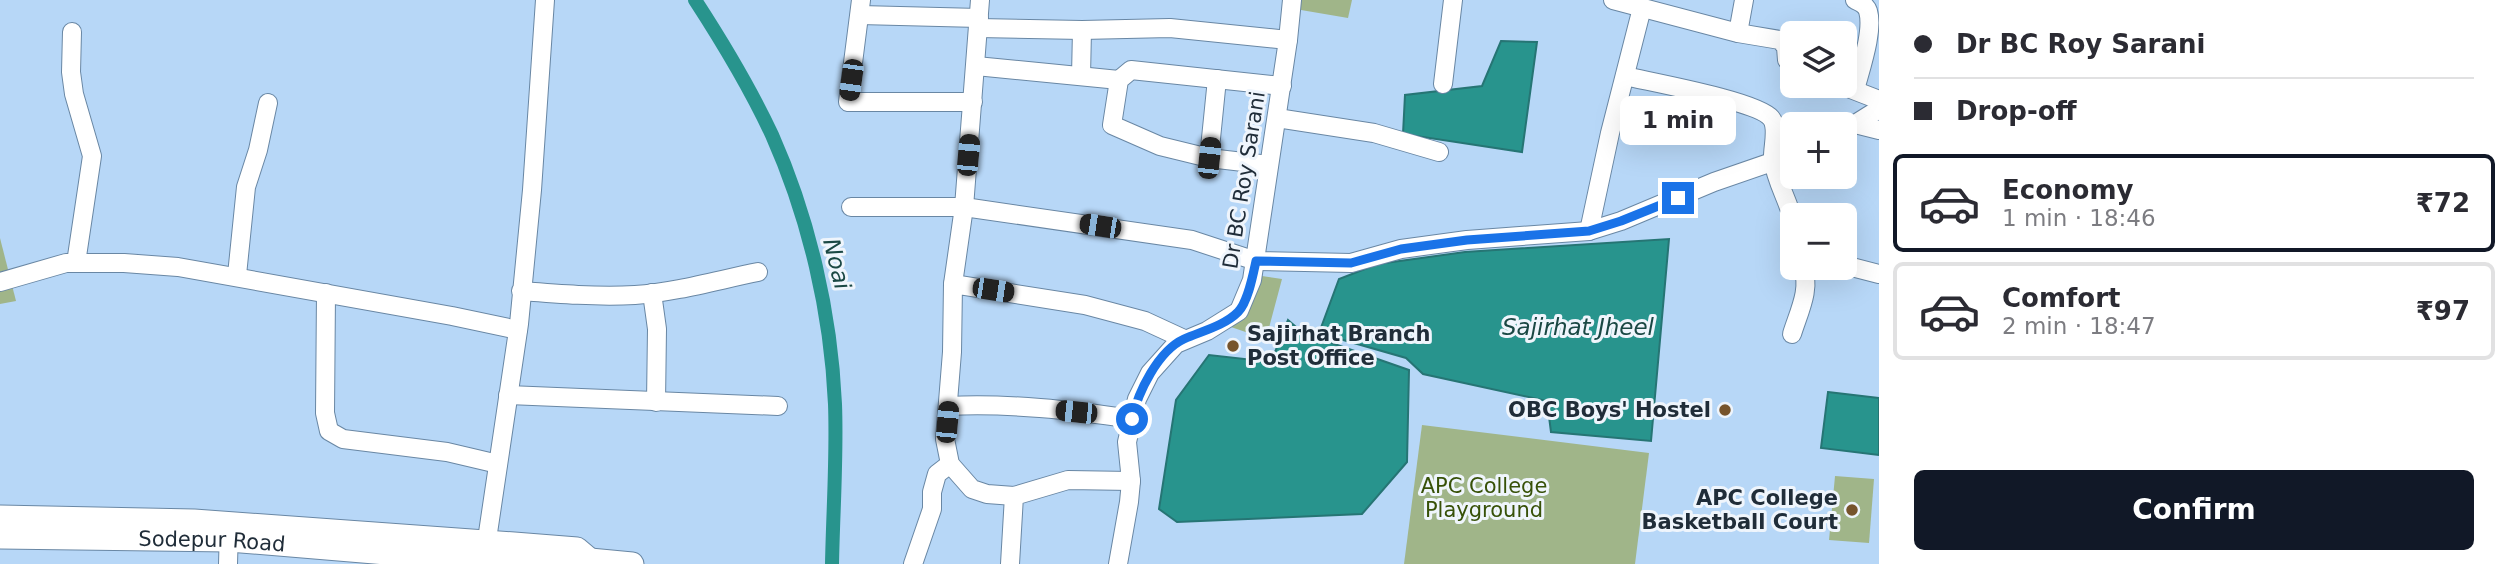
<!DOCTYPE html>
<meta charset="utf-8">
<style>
body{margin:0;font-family:"DejaVu Sans",sans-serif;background:#f7f7f7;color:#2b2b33;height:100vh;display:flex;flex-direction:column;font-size:26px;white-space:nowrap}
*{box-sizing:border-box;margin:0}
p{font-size:23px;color:#7c7c81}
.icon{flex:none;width:38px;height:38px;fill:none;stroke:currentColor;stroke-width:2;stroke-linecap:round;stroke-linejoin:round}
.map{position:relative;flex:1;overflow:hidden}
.sheet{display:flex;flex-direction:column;background:#fff;width:630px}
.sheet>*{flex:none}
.top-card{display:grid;align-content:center;height:154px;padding:0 35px;background:#fff}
.tools{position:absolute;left:1780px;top:21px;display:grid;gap:14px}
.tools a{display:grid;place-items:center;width:77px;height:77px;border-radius:10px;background:#fff;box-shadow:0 7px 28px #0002;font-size:35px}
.end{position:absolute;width:32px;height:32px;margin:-16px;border:9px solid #1a73e8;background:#fff;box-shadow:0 0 0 4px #fff}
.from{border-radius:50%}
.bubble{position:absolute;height:49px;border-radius:10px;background:#fff;box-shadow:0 7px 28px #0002;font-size:23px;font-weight:600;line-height:49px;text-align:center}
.car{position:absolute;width:21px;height:42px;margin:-21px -10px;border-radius:9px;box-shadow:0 0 5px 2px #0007;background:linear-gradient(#222 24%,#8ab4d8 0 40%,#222 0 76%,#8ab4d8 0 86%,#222 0)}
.top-card b{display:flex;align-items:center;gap:24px;height:66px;font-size:26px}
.top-card b+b{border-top:2px solid #e1e1e2}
.top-card i{width:18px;height:18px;background:#2b2b33}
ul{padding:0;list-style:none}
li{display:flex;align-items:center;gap:21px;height:98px;margin:0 14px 10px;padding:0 21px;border:4px solid #e1e1e2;border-radius:10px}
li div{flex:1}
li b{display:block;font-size:26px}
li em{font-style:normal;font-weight:600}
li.active{border-color:#111827}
li>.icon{width:63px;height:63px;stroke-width:1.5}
.action{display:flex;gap:14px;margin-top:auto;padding:14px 35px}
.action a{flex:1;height:80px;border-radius:10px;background:#111827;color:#fff;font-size:28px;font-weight:600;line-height:80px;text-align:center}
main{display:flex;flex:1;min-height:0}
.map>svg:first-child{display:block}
</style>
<main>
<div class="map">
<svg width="1879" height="564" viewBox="0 0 1879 564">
<rect width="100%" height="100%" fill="#b7d7f7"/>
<g fill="#a0b589">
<path d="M1301,0H1352L1348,18L1301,10Z"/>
<path d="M0,238L16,301L0,304Z"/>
<path d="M1255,275L1282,279L1266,339L1231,327L1247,298Z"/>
<path d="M1422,425L1649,453L1635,564H1404Z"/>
<path d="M1835,476L1874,479L1869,543L1829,540Z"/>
</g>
<g fill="#28948d" stroke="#267574" stroke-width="2">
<path d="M1501,41L1537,42L1522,152L1403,134L1405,95L1482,86Z"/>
<path d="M1669,239L1651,441L1551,432L1547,401L1423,374L1406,358L1319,333L1339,279L1378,264L1465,252Z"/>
<path d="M1288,320L1303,333L1409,370L1407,462L1362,514L1177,522L1159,509L1176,400L1209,355L1271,362Z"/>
<path d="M1828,392L1879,398V455L1821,448Z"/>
</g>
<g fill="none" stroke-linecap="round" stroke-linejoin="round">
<path stroke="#28948d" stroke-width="14" d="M695,0C723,43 750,88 772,135C809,218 831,313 835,404C837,457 833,511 832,564"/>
<defs>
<g id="minor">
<path d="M861,0L848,102H973"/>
<path d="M1613,0L1738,33L1780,40L1786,47L1787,60L1792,64"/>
<path d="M1855,0C1860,2 1866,5 1868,11C1874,31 1860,70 1855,90"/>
<path d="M860,15L979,18"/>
<path d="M978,28L1082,30L1170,28L1288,40"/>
<path d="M72,32L71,72L74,94L92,156L76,263"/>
<path d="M1738,33L1744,0"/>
<path d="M976,66L1119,80"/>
<path d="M1081,76L1082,30"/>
<path d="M1625,76C1650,82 1757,101 1771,118C1779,128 1772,148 1773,160C1776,181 1787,198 1792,217"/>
<path d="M1443,84L1453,0"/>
<path d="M1843,86L1879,100"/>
<path d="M1277,118L1374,133L1439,152"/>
<path d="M1855,124L1879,130"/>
<path d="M1844,131L1879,109"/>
<path d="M1209,158L1217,79"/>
<path d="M1269,165L1209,158L1160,146L1112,125L1119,80L1131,70L1282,86"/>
<path d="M851,207H964L1192,240L1256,261L1351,263L1401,249L1467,240L1589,231L1621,221L1714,182L1792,155"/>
<path d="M1589,231L1610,133L1642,8"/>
<path d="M1792,236V254"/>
<path d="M1844,265L1879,274"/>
<path d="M237,275L246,187L258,150L268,103"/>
<path d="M0,282L66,263H124L178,267L452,316L518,330"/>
<path d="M953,284L964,207L980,0"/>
<path d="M521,291C559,294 597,297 635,295C677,292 718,280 758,272"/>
<path d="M326,293L325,413L329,431L343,439L447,452L498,464"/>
<path d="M652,293L657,329L656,402"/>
<path d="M1792,334C1798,314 1812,287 1802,268"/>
<path d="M508,395L778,406"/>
<path d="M948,406C1009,403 1071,410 1132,419"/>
<path d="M1014,496L987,494L972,489L950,464L945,439L952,352L953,284L1085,305L1145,321L1184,339"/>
<path d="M485,553L519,324L532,190L545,0"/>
<path d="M228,564L229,529"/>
<path d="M913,564L932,509V492L937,474L950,464"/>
<path d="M1010,564L1014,496L1068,480L1131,481"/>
<path d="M1118,564L1129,502L1131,481L1127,442L1137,399L1150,373L1176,344L1207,331L1239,311L1252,280L1288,40L1292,0"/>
</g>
<g id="major">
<path d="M0,517L194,521L514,544L577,549L590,560"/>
<path id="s1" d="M0,537L229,540L483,561L573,564L590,560L632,564"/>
</g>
</defs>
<use href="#minor" stroke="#6987a4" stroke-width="20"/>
<use href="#major" stroke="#6987a4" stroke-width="25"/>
<use href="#minor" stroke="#fff" stroke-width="18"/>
<use href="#major" stroke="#fff" stroke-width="23"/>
</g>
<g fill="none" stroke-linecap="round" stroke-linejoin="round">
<path stroke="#1a73e8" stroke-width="9" d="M1132,419C1138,392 1158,351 1184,339C1202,331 1224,326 1238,312C1248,302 1253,275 1256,261L1351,263L1401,249L1467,240L1589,231L1621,221L1678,198"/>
</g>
<g fill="#76542c" stroke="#eff5fc" stroke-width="2.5">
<circle cx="1233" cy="346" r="7"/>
<circle cx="1725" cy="410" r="7"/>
<circle cx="1852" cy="510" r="7"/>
</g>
<g text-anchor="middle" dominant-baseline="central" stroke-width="6" stroke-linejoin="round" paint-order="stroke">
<g font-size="21" fill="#202d39" stroke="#eff5fc">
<text transform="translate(1244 180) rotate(-81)">Dr BC Roy Sarani</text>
<text stroke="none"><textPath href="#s1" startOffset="212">Sodepur Road</textPath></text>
</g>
<g font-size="21" font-weight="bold" fill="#202d39" stroke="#eff5fc" text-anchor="end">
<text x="1247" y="334" text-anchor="start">Sajirhat Branch<tspan x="1247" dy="24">Post Office</tspan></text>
<text x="1711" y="410">OBC Boys' Hostel</text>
<text x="1838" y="498">APC College<tspan x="1838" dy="24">Basketball Court</tspan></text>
</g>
<g font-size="21" fill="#375108" stroke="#eff5fc">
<text x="1484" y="486">APC College<tspan x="1484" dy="24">Playground</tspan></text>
</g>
<g font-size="23" font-style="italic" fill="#1a4844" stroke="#eff5fc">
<text transform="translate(837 264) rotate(76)">Noai</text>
<text x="1578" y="327">Sajirhat Jheel</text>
</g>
</g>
</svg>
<div class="tools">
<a><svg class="icon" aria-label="layers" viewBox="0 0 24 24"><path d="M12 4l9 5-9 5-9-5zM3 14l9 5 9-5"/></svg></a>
<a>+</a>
<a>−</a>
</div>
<i class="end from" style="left:1132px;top:419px"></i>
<i class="end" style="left:1678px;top:198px"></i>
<div class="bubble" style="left:1620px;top:96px;width:116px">1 min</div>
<i class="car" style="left:851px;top:80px;rotate:188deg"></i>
<i class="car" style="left:968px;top:155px;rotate:5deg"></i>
<i class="car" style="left:1209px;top:158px;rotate:6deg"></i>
<i class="car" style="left:1100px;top:226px;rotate:279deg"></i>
<i class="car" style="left:993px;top:290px;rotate:99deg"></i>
<i class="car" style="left:1076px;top:412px;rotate:276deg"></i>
<i class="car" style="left:947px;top:422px;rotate:5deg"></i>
</div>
<section class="sheet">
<div class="top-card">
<b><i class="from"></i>Dr BC Roy Sarani</b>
<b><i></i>Drop-off</b>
</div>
<ul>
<li class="active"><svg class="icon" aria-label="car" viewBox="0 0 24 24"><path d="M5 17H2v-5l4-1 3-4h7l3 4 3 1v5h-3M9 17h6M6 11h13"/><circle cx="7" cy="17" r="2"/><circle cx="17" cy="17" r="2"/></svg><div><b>Economy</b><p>1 min · 18:46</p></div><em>₹72</em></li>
<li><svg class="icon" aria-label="car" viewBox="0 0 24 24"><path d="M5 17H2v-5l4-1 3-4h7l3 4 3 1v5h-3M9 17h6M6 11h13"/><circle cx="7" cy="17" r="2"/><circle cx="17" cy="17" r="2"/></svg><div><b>Comfort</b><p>2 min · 18:47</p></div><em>₹97</em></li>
</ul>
<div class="action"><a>Confirm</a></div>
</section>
</main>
